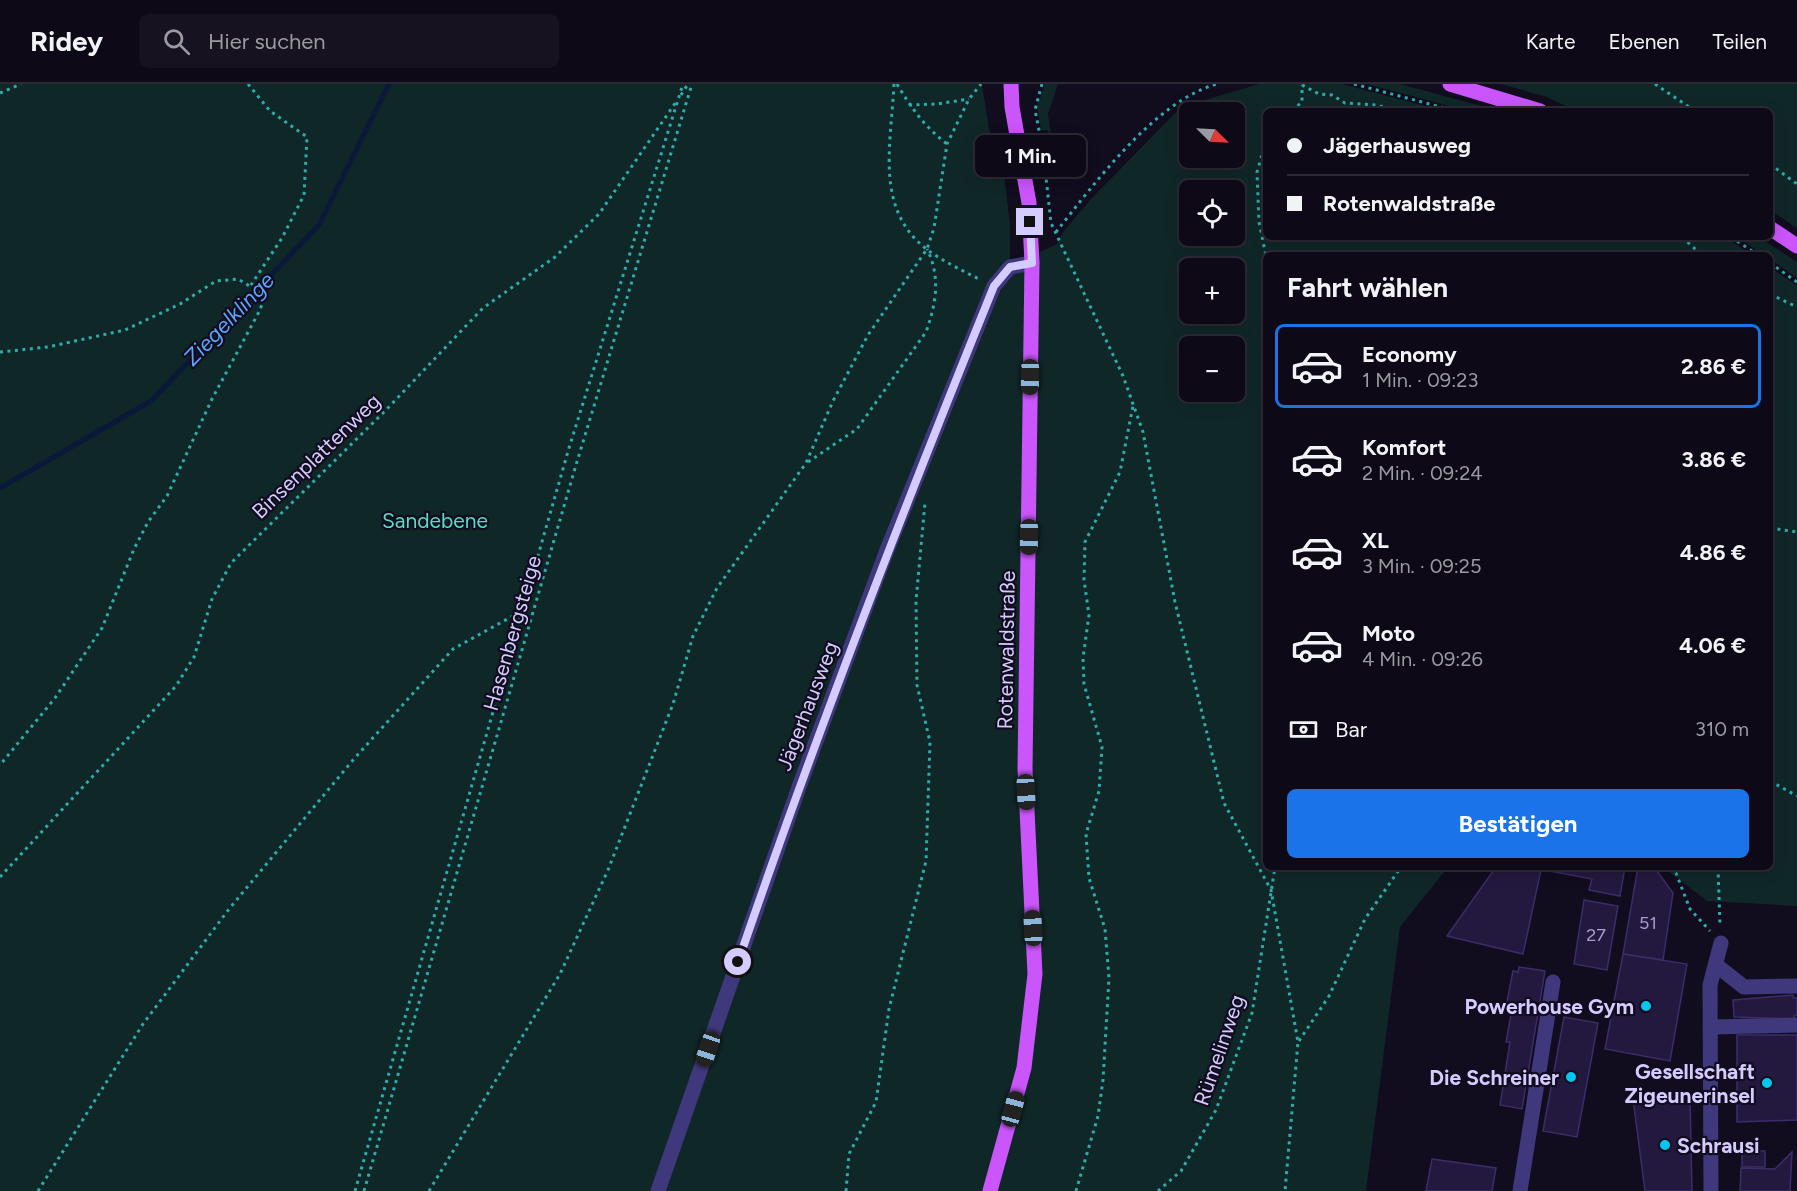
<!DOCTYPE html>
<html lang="de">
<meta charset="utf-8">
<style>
body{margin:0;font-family:Figtree,sans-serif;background:#16121f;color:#f1f3f6;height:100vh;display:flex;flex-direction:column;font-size:22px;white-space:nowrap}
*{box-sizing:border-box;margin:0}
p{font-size:20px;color:#9a9aa1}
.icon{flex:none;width:33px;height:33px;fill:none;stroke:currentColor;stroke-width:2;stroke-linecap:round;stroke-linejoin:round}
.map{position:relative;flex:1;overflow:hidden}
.details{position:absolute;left:1263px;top:168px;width:510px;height:618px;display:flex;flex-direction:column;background:#0d0916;border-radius:9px;box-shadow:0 3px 15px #0003,0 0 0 2px #2d2a35}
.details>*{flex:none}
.banner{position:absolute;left:1263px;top:24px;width:510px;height:132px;border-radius:9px;box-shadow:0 3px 15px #0003,0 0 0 2px #2d2a35;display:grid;align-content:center;height:132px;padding:0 24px;background:#0d0916}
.needle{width:39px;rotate:114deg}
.fabs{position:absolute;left:1179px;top:18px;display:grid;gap:12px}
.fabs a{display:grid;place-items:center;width:66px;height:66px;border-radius:9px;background:#0d0916;box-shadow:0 3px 15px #0003,0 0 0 2px #2d2a35;font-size:30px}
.end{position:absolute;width:27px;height:27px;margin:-14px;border:8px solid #d4cbfe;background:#111;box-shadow:0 0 0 3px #111}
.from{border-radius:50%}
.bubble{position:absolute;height:42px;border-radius:9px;background:#0d0916;box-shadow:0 3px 15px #0003,0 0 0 2px #2d2a35;font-size:20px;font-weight:700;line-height:42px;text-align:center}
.car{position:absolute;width:18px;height:36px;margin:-18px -9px;border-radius:8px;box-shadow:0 0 4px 2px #0007;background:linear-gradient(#222 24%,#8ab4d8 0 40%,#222 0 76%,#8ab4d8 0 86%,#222 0)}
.banner b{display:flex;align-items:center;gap:21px;height:57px;font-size:22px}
.banner b+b{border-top:2px solid #2d2a35}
.banner i{width:15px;height:15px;background:#f1f3f6}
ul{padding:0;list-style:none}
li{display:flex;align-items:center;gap:18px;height:84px;margin:0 12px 9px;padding:0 12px;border:3px solid transparent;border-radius:9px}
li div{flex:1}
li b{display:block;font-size:22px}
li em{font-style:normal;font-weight:700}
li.on{border-color:#1a73e8}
li>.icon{width:54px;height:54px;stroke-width:1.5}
h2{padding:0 24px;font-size:27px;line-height:72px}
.pay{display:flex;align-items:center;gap:15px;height:66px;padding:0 24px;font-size:22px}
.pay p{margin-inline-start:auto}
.button{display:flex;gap:12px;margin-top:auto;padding:12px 24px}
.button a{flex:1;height:69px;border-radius:9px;background:#1a73e8;color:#fff;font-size:24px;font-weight:700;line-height:69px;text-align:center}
header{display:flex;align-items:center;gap:36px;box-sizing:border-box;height:84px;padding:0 30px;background:#0d0916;border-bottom:2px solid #2d2a35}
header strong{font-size:28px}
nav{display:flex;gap:33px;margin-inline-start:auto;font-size:21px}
.search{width:420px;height:54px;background:#16121f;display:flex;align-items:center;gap:15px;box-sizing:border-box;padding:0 21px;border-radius:9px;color:#9a9aa1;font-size:22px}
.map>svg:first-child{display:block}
</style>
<header>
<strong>Ridey</strong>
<div class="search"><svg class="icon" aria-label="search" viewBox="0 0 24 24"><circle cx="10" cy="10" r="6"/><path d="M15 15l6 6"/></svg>Hier suchen</div>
<nav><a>Karte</a><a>Ebenen</a><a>Teilen</a></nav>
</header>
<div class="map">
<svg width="1797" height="1107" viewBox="0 0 1797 1107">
<rect width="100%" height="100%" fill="#110c1e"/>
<g fill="#102728" fill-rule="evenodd">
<path d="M0,0H982L989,45L1003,81L1010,140V182L1057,160L1063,148L1091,115L1181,23L1259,0H1342L1445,27H1266V153H1725L1752,171H1266V783H1448L1400,843L1366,1107H0ZM1190,28H1234V74H1190ZM1190,106H1234V152H1190ZM1190,184H1234V230H1190ZM1190,262H1234V308H1190Z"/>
<path d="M1045,0H1058L1048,30L1052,57L1066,55L1069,70L1046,89L1045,72L1051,69L1048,46H1041L1037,23Z"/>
<path d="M1366,0H1400L1500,27H1468Z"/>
<path d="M1500,0H1797V144L1770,126V27H1577L1544,12Z"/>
<path d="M1737,153H1759L1797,178V194L1770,175V171H1764Z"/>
<path d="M1770,183L1797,202V822L1707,817L1663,783H1770Z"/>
</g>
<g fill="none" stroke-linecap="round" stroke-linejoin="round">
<path stroke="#0a183a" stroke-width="5" d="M0,404L151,317L319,141L389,0"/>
</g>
<g fill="#23193e" stroke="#3d2c6a" stroke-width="1.5">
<path d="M1496,783L1541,786L1523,870L1447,852Z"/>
<path d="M1529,783H1625L1620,812L1589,806L1592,795Z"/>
<path d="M1638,783H1654L1673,809L1663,876L1623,870Z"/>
<path d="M1584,816L1618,822L1607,886L1574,880Z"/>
<path d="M1623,870L1687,880L1670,977L1605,965Z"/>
<path d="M1519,883L1545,887L1522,1025L1500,1021L1510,958H1506L1513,919L1507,918L1513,887L1518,888Z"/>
<path d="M1793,911V914H1797V931L1794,932V935L1734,933L1733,916Z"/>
<path d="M1564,933L1598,939L1577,1053L1543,1047Z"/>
<path d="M1737,951H1797V1036L1737,1038Z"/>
<path d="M1690,1014L1692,1107H1645L1633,1015Z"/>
<rect x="1742" y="1067" width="23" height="16"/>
<path d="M1792,1068L1790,1107H1740L1741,1084L1775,1085Z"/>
<path d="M1432,1075L1496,1084L1492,1107H1426Z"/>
</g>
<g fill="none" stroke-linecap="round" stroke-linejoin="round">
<g stroke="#30abac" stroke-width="3" stroke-dasharray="3 4.5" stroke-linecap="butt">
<path d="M248,0L270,27L307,53L304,111L282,154L251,201"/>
<path d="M894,0C891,65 872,133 938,173C951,181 965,188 979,195"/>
<path d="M897,0C911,24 926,44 947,60"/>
<path d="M1042,0L1035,26L1043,66L1051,139L1123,292L1143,348L1175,518L1224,719L1271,806L1298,958L1285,1107"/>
<path d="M1354,0L1456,27"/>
<path d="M1655,0L1695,27"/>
<path d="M1302,1L1319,10L1332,11L1345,19L1376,21L1398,27"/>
<path d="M0,9L21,0"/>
<path d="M681,11L688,0"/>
<path d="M909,21L937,20L969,15"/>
<path d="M1292,27L1302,18V1"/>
<path d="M1266,57L1257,88L1259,138L1266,172"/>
<path d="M1770,80L1797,100"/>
<path d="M1056,148C1095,99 1155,17 1217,0"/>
<path d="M1682,153L1702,171"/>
<path d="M1731,153L1758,171"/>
<path d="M1770,179L1797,198"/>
<path d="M1770,210L1797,223"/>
<path d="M0,268L48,263L125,246L180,220L216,197L238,195L261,209L263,217L260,226L212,315L167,412L148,438L134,465L102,544L55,614L0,681"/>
<path d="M808,378L857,345L926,248C936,220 941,193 927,165"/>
<path d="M1770,444L1797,448"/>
<path d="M1770,697L1797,712"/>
<path d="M1671,783L1676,789L1690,825L1710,847"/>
<path d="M1718,783L1720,842"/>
<path d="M0,793L176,602L194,573L212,515L231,479L385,327L483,224L555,173L599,130L676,18"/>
<path d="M1299,957L1329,912L1365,835L1401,783"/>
<path d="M38,1107L143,940L229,825L353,676L453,565L520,528"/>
<path d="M355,1107L569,364L683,0"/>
<path d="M364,1107L576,381L692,0"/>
<path d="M429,1107L560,890L608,786L673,620L693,552L717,504L806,379L833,317L868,251L927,165L934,144L947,60L969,15L981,0"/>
<path d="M846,1107L849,1070L876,1018L889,925L926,777L930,658L917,601L916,517L925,419"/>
<path d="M1076,1107L1098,1032L1103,996L1109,894L1105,845L1089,794L1086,750L1099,707L1102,663L1084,600L1083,574L1089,531L1084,496L1085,458L1120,388L1133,322"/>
<path d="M1158,1107L1181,1087L1216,1026L1252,929L1275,783"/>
</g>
<g stroke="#40387c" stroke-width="15">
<path d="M1716,881L1744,903L1797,902"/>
<path d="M1711,943L1797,941"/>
<path d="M658,1107L799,703L887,466L994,202L1010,183L1032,179"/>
<path d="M1520,1107L1553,898"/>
<path d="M1711,1107L1710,901L1721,859"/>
</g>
<g stroke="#c955fb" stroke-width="15">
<path d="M1450,0L1540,27"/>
<path d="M1770,144L1797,162"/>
<path d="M990,1107L1024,984L1035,890L1025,685L1032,179L1029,119L1012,23L1011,0"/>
</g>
</g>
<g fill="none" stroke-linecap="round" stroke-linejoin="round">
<path stroke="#d4cbfe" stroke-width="8" d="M738,878C816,650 903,426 994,202L1010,183L1032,179L1030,138"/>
</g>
<g fill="#06c6ef" stroke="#110c1e" stroke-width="2">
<circle cx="1646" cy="922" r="6"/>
<circle cx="1571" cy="993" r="6"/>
<circle cx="1767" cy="999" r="6"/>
<circle cx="1665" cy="1061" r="6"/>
</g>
<g text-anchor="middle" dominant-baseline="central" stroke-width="4.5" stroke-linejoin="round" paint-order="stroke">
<g font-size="18" fill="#a89ece">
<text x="1648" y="839">51</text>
<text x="1596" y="851">27</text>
</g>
<g font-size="21" fill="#d4cbfe" stroke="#110c1e">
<text transform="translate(316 372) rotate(-44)">Binsenplattenweg</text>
<text transform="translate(512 549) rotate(-74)">Hasenbergsteige</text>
<text transform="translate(1006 566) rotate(-89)">Rotenwaldstraße</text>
<text transform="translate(807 622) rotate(-69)">Jägerhausweg</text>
<text transform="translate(1219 966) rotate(-71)">Rümelinweg</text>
</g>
<g font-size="21" fill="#59dbc4" stroke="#110c1e">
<text x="435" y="436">Sandebene</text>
</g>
<g font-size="21" font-weight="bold" fill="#d4cbfe" stroke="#110c1e" text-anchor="end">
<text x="1634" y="922">Powerhouse Gym</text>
<text x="1755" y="987">Gesellschaft<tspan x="1755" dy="24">Zigeunerinsel</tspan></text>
<text x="1559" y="993">Die Schreiner</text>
<text x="1677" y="1061" text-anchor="start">Schrausi</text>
</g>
<g font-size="22" font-style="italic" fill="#5ba5fb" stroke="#110c1e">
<text transform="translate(229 235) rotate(-46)">Ziegelklinge</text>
</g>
</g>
</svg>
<div class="fabs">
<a><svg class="needle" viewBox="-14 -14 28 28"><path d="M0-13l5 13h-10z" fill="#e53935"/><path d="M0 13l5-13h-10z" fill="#9a9aa1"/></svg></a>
<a><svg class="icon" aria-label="locate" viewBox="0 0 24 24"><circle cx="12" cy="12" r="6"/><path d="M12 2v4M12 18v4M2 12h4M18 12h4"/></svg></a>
<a>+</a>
<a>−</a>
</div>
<i class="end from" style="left:738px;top:878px"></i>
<i class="end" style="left:1030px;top:138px"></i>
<div class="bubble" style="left:975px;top:51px;width:111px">1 Min.</div>
<i class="car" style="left:1030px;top:293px;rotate:181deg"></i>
<i class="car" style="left:1029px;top:453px;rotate:181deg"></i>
<i class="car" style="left:1026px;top:708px;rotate:177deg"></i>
<i class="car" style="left:1033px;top:844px;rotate:357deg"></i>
<i class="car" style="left:708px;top:965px;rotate:199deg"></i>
<i class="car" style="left:1013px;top:1025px;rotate:15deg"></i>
<div class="banner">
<b><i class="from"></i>Jägerhausweg</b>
<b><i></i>Rotenwaldstraße</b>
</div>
<section class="details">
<h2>Fahrt wählen</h2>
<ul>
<li class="on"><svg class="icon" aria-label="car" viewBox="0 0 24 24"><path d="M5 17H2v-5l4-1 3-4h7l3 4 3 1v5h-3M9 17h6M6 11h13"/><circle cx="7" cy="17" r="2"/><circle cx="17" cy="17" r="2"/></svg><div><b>Economy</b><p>1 Min. · 09:23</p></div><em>2.86 €</em></li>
<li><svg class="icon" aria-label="car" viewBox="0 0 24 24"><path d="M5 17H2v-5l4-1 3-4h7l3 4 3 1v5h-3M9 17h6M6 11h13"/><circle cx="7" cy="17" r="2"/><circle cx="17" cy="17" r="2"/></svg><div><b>Komfort</b><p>2 Min. · 09:24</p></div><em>3.86 €</em></li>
<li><svg class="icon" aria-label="car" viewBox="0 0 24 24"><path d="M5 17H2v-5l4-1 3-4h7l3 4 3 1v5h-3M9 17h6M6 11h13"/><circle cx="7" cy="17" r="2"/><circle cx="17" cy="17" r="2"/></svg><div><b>XL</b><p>3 Min. · 09:25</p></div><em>4.86 €</em></li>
<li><svg class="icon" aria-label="car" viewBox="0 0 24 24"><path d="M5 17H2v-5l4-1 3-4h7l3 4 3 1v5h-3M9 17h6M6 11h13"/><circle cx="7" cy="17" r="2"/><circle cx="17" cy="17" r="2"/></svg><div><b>Moto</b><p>4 Min. · 09:26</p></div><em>4.06 €</em></li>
</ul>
<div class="pay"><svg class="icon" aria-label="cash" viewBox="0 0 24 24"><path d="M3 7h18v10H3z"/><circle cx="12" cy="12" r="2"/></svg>Bar<p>310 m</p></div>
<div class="button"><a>Bestätigen</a></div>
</section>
</div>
